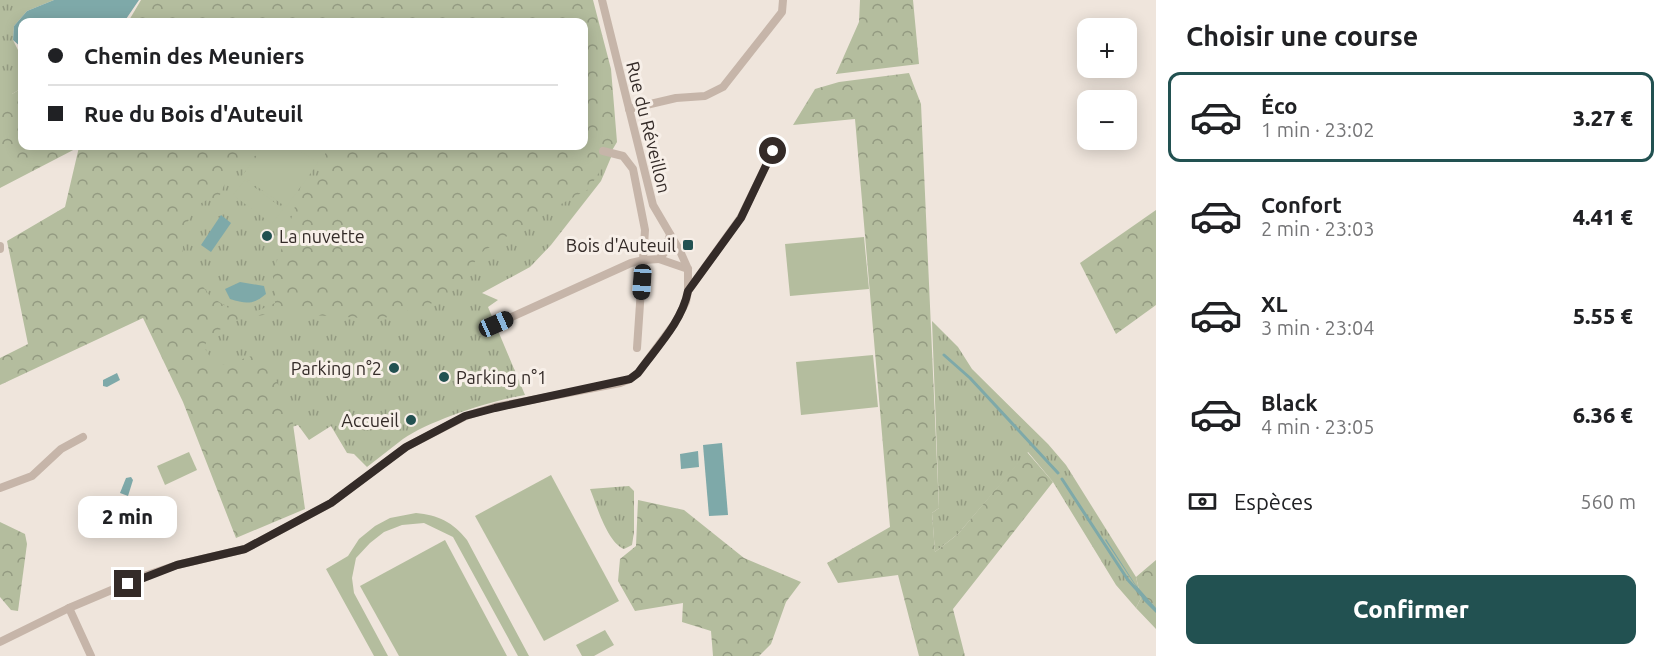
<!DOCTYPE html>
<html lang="fr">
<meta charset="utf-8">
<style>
body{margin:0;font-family:Ubuntu,sans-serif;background:#f2f2f2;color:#202124;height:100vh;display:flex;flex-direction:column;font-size:22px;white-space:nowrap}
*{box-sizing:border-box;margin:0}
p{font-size:20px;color:#757577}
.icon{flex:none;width:33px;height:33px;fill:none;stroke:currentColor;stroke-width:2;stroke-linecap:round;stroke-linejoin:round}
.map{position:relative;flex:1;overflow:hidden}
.details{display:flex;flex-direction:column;background:#fff;width:510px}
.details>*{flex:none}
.banner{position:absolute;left:18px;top:18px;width:570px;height:132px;border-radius:12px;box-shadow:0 3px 15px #0003;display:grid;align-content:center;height:132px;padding:0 30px;background:#fff}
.fabs{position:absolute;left:1077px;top:18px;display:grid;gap:12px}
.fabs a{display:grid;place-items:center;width:60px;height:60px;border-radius:12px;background:#fff;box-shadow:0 3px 15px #0003;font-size:30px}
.end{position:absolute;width:27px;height:27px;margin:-14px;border:8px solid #342b28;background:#fff;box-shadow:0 0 0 3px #fff}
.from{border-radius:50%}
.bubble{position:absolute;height:42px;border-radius:12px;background:#fff;box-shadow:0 3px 15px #0003;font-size:20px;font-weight:800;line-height:42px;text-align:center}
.car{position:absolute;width:18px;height:36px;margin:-18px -9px;border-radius:8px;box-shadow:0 0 4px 2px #0007;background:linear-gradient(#222 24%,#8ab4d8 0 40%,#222 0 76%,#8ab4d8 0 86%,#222 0)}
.banner b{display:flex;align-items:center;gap:21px;height:57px;font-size:22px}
.banner b+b{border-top:2px solid #e0e0e0}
.banner i{width:15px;height:15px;background:#202124}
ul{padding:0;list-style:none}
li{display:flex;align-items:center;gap:18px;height:90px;margin:0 12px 9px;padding:0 18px;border:3px solid transparent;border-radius:12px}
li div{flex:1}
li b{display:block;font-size:22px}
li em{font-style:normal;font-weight:800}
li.current{border-color:#225151}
li>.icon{width:54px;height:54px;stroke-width:1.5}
h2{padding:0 30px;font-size:27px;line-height:72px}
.pay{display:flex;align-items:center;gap:15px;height:66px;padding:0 30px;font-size:22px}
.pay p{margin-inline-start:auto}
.button{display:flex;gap:12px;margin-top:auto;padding:12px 30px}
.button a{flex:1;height:69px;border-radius:12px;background:#225151;color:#fff;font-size:24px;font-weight:800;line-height:69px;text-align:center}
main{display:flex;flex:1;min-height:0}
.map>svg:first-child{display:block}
</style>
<main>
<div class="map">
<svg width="1156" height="656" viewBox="0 0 1156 656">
<defs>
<pattern id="grass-tufts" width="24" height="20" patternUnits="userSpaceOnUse" patternTransform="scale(1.5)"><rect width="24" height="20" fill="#b4bd9e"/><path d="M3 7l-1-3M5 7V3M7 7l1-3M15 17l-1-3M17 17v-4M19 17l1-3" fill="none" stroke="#939a81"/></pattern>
<pattern id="forest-crowns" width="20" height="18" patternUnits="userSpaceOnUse" patternTransform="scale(1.5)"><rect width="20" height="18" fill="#b4bd9e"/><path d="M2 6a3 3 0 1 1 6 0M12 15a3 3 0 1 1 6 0" fill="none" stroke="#939a81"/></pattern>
</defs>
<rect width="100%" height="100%" fill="#efe5dc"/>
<g fill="url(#grass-tufts)">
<path d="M0,0H54L27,11L14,26L13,40L22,58V88L12,94H0Z"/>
<path d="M584,0L612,155L601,181L551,245L530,267L482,293L498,300L488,307L525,395C493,400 430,420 403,439C391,448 379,458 367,467L354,454L347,453L331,426L309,440L298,425L292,427L206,376L91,146H584V22H149Z"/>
<path d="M932,321L958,347L972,369L1048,444L1066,465L1136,577L1141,598L1136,608L1116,585L1053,482L1028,452L958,534L935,552L932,513L939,508Z"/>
<path d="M629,486L634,491V532L632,545L624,549C607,542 597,506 590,489Z"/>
</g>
<g fill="url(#forest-crowns)">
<path d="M141,0H593L611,69L617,142L589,189L537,217L479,254L465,280L439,301L381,319L276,313L239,319L210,335L204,347L215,365L226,364L262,353L291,410L305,509L236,538L183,402L143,318L0,385V358L28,344L7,241L65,207L79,147L0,188V94H12L22,88V146H252L228,176L219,197L207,200L194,207L184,231L182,258L210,296L230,309L253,313L275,303V283L272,274L283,245L297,200L319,174L326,151L319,146H584V22H335L329,20L310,22H128Z"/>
<path d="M860,0H913L919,64L836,74L859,22Z"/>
<path d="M909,73L921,104L939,508L932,513L935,552L958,534L1027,452L1053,482L953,609L965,656H919L898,575L838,583L827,563L890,527L855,119L793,125L815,89L839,82Z"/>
<path d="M1156,210V305L1116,334L1080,263Z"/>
<path d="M638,500L684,510L744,558L801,582L786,602L771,644L759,656H713L711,631L682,622L683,603L635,611L618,581L620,559L636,546Z"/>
<path d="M0,522L25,534L27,544L18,611L11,610L0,597Z"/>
<path d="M1156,560V629L1136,608L1141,598L1136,577Z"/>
</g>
<g fill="#b4bd9e">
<path d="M264,146H293L318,163L286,207L242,176Z"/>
<path d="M245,180L283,209L272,224L233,195Z"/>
<path d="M864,237L869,289L790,296L785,244Z"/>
<path d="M873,355L878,407L801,415L796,362Z"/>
<path d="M189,452L197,470L165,485L157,466Z"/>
<path d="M551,475L619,601L544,641L475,516Z"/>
<path d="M416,513C438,515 453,522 467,540L529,656H518L453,537L424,523L402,525L384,532L370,543L356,558L352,578L354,593L388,656H374L326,569L348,556L359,539L375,526L390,518Z"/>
<path d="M445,540L507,656H399L360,586Z"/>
<path d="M605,630L614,645L594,656H582L576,645Z"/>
</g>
<g fill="#7ea9a9">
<path d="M54,0H139L124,22H22V48L13,40L14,26L27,11Z"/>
<path d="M221,215L231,223L211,252L201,245Z"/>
<path d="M240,282L264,286L266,294C253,305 246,304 230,299L225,289Z"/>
<path d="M117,373L120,380L107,387L103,386V380Z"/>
<path d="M722,443L728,515L709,516L703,445Z"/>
<path d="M698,451L699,467L681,469L680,454Z"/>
<path d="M131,477L133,480L128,496L120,493L126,478Z"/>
<path d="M1106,539L1135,584L1156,608V613L1142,599L1143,597L1105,540Z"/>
</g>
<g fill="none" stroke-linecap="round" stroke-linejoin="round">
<g stroke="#7ea9a9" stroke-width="3">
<path d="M944,355L970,378L1058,473"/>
<path d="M1062,479L1128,580L1146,600"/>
</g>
<g stroke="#c6b5a9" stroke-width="8">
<path d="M629,109L676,98L705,96L723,87L782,12L783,0"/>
<path d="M603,151L623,156L633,169L645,230L637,348"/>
<path d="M0,246V249"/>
<path d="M659,259L688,269"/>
<path d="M688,291L741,217L774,149"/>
<path d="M496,324L631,263L644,260L659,259L665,252L670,235"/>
<path d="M0,488L32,476L61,449L83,437"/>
<path d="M69,608L91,656"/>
<path d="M0,642L69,608L147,575L177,565L245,549L331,503L406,447L466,416L495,407L620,383L630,379L638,373L675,323L686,302L688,291V269L680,251L653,205L602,0"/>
</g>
</g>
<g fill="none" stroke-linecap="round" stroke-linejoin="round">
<path stroke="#342b28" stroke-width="8" d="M128,584L177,565L245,549L331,503L406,447L465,416L495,408L630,379L638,373C656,348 682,322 688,291L741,218L773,151"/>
</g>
<g fill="#225151" stroke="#f7efe8" stroke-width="2">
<circle cx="267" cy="236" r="6"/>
<rect x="682" y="239" width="12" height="12" rx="3"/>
<circle cx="394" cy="368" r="6"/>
<circle cx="444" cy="377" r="6"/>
<circle cx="411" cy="420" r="6"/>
</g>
<g text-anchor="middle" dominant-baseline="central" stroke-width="6" stroke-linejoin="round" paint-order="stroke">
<g font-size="18" fill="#342b28" stroke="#f7efe8">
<text transform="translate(649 127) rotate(76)">Rue du Réveillon</text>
</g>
<g font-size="18" fill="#342b28" stroke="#f7efe8" text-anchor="end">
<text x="279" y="236" text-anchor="start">La nuvette</text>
<text x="676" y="245">Bois d'Auteuil</text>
<text x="382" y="368">Parking n°2</text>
<text x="456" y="377" text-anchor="start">Parking n°1</text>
<text x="399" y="420">Accueil</text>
</g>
</g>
</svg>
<div class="fabs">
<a>+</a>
<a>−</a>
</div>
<i class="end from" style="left:773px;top:151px"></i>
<i class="end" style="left:128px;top:584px"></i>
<div class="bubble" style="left:78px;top:496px;width:99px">2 min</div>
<i class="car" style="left:642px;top:282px;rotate:184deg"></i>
<i class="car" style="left:496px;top:324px;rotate:66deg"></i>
<div class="banner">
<b><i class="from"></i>Chemin des Meuniers</b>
<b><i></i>Rue du Bois d'Auteuil</b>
</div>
</div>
<section class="details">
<h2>Choisir une course</h2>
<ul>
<li class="current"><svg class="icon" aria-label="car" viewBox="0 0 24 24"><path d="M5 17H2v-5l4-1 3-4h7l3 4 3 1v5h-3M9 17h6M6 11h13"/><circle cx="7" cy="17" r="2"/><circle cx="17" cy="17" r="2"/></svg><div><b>Éco</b><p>1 min · 23:02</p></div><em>3.27 €</em></li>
<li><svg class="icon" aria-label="car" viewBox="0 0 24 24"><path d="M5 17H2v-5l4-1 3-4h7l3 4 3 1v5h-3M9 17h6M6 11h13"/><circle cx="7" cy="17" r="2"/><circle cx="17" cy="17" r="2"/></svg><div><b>Confort</b><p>2 min · 23:03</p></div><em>4.41 €</em></li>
<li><svg class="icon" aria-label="car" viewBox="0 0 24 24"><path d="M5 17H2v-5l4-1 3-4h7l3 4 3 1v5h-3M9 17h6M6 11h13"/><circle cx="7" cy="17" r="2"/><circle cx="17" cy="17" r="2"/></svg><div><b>XL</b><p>3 min · 23:04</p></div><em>5.55 €</em></li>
<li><svg class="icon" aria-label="car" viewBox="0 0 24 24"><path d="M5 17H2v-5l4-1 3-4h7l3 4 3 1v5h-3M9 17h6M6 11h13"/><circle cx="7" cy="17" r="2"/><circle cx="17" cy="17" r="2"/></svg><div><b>Black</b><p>4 min · 23:05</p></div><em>6.36 €</em></li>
</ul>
<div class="pay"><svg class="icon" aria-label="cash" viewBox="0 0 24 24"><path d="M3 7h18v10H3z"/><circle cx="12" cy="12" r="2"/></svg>Espèces<p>560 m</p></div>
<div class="button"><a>Confirmer</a></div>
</section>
</main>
